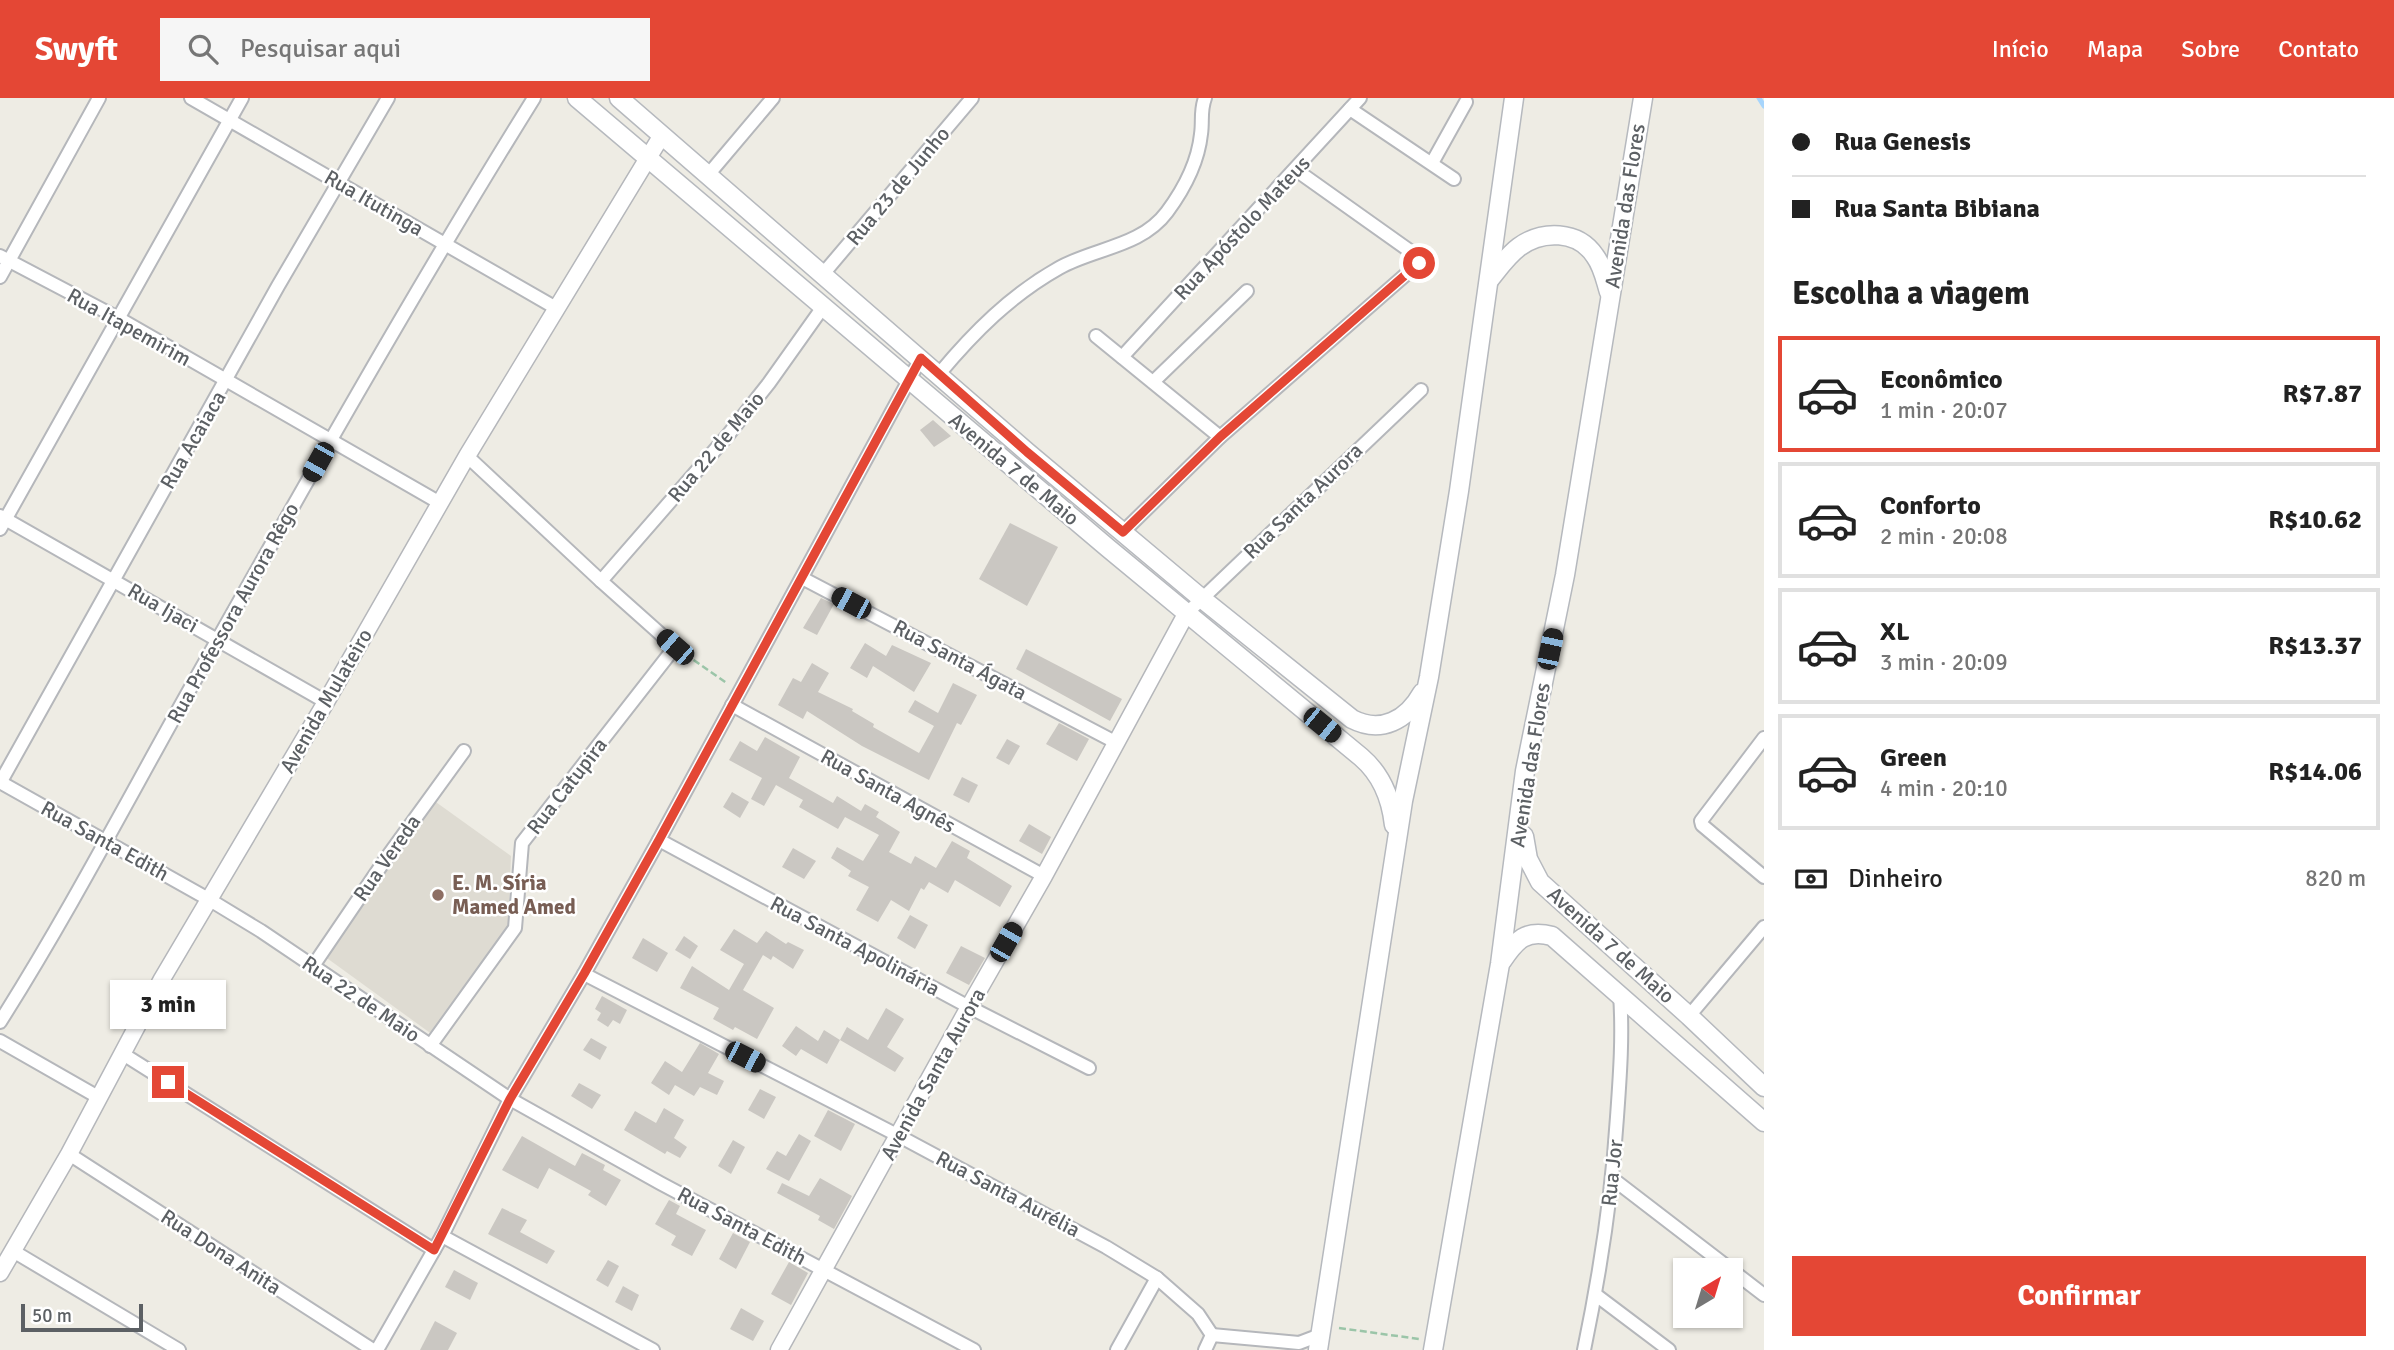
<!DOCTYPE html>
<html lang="pt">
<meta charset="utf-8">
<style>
body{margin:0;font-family:Signika,sans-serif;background:#f6f6f6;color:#222;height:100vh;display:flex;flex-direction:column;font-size:26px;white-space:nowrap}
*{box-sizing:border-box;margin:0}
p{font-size:23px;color:#767676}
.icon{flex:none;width:38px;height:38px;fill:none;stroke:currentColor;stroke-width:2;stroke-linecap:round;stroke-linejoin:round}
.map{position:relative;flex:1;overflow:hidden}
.sheet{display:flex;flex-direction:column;background:#fff;width:630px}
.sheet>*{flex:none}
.hud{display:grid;align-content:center;height:154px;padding:0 28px;background:#fff}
.needle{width:46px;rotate:38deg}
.buttons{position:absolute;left:1673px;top:1160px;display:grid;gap:14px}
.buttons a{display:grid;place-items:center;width:70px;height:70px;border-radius:0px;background:#fff;box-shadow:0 2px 5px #0004;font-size:35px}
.scale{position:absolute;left:21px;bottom:18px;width:122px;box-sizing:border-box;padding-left:7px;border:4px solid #5c6064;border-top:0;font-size:19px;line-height:24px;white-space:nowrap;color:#5c6064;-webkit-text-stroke:5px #fff;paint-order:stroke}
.end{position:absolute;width:32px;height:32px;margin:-16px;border:9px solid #e44735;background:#fff;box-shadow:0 0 0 4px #fff}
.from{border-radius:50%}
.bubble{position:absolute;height:49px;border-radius:0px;background:#fff;box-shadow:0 2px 5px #0004;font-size:23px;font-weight:700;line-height:49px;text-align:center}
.car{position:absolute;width:21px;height:42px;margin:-21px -10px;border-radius:9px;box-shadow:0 0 5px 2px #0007;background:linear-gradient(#222 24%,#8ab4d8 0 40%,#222 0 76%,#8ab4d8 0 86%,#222 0)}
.hud b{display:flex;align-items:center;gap:24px;height:66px;font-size:26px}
.hud b+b{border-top:2px solid #e0e0e0}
.hud i{width:18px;height:18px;background:#222}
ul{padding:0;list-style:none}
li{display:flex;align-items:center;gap:21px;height:116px;margin:0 14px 10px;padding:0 14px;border:4px solid #e0e0e0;border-radius:0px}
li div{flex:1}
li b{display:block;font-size:26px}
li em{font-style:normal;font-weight:700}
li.active{border-color:#e44735}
li>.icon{width:63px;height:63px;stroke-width:1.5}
h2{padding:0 28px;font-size:32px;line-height:84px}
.pay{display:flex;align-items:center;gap:18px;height:77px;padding:0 28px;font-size:26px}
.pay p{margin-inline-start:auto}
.action{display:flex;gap:14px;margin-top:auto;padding:14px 28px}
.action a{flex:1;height:80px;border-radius:0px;background:#e44735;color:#fff;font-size:28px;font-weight:700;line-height:80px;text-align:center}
header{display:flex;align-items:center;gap:42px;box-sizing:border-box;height:98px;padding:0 35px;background:#e44735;color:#fff}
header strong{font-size:33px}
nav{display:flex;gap:38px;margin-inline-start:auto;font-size:24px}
.search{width:490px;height:63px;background:#f6f6f6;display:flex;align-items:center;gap:18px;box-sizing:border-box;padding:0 24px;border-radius:0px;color:#767676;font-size:26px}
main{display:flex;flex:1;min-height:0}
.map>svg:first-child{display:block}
</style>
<header>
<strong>Swyft</strong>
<div class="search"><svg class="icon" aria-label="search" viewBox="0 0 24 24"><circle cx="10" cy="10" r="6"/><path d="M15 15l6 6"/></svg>Pesquisar aqui</div>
<nav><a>Início</a><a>Mapa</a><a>Sobre</a><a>Contato</a></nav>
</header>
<main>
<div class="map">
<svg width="1764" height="1252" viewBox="0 0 1764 1252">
<rect width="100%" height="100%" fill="#eeece4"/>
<path fill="#dedbd2" d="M433,702L511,758L508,835L433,937L324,858Z"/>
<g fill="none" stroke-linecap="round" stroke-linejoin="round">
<path stroke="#a7d5fc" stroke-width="5" d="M1759,0L1764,8"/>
</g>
<g fill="#cac7c2">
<path d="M933,322L951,338L934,349L920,332Z"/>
<path d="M1010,425L1058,449L1027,508L979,481Z"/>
<path d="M821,500L834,506L817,537L803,530Z"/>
<path d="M865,545L886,558L892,547L931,565L914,594L873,568L867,580L850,570Z"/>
<path d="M1026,551L1122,601L1110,623L1016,571Z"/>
<path d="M812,565L829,575L818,594L853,611L852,613L874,626L873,629L919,655L934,628L908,614L915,602L938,615L953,585L977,597L961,627L957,625L929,682L862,648L807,613L803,621L778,607L793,580L801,584Z"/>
<path d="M1059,625L1089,641L1077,663L1046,646Z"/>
<path d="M765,639L800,659L789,680L833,705L837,698L861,713L865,706L879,714L876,719L900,734L889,754L911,766L915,758L936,770L952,743L970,753L967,760L1012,788L1000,809L955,782L948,795L929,784L924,792L921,790L909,813L891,802L878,824L856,812L869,789L848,778L851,773L831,760L837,749L863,763L879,737L845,719L838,731L799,709L803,702L776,687L764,708L751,701L762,680L729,662L740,643L757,653Z"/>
<path d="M1007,641L1020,648L1009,667L996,660Z"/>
<path d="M962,679L978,687L969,705L953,697Z"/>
<path d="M732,694L749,704L740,720L723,709Z"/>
<path d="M1029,726L1051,739L1042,756L1019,743Z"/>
<path d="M793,750L816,763L804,781L782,769Z"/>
<path d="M910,817L928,827L915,851L897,840Z"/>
<path d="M734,831L757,845L766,833L786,846L788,844L804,852L793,871L773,858L771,862L763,857L743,892L774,910L757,941L735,929L733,932L713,921L719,910L680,890L692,868L729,892L744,866L720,852Z"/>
<path d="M684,838L698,848L690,861L675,852Z"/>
<path d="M643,840L668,855L657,874L632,860Z"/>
<path d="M961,848L985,860L969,887L946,875Z"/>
<path d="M602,898L627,912L620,926L613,922L608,929L597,922L601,915L595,911Z"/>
<path d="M886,910L904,921L887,949L904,960L895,974L840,942L847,929L868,942Z"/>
<path d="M796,928L818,943L824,932L840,942L827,966L801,951L796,958L782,948Z"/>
<path d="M591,940L607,949L600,962L583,952Z"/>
<path d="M700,945L719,956L708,975L724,983L717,997L700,989L694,998L675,987L669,997L651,985L665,963L682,974Z"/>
<path d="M579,985L601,997L592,1011L571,998Z"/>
<path d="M760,991L776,999L764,1021L748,1012Z"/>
<path d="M664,1010L684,1022L674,1040L687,1049L680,1060L667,1053L665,1056L624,1032L635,1013L656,1025Z"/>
<path d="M828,1012L855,1026L841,1053L814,1038Z"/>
<path d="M799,1036L811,1043L789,1083L766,1071L777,1053L786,1058Z"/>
<path d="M522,1038L575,1068L582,1055L605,1067L603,1072L621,1082L606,1108L588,1097L591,1093L549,1070L538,1091L502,1072Z"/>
<path d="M733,1042L745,1049L731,1076L718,1068Z"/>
<path d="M820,1080L852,1098L834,1131L818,1122L820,1118L777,1095L782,1085L809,1098Z"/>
<path d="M669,1102L680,1108L676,1116L706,1132L692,1158L671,1147L676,1138L655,1126Z"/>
<path d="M502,1110L527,1122L520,1134L555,1153L547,1166L488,1136Z"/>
<path d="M733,1135L750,1144L736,1171L719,1161Z"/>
<path d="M608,1162L619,1168L608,1189L596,1182Z"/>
<path d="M789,1164L808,1175L791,1207L771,1196Z"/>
<path d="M454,1172L478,1185L470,1202L445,1189Z"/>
<path d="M623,1188L639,1197L632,1213L615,1204Z"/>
<path d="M741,1210L764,1223L753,1243L730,1231Z"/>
<path d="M435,1223L457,1235L448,1252H420Z"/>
</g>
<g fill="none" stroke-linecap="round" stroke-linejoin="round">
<defs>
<g id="minor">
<path d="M191,0L556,210"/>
<path d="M1350,11L1454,81"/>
<path d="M1432,65L1466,4"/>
<path d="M708,77L773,0"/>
<path d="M0,158L118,220L440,405"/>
<path d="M823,176L972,0"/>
<path d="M0,179L99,0"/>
<path d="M1096,238L1220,339"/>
<path d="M1122,259L1360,0"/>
<path d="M939,276C974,234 1011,197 1059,170C1094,150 1141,149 1167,114C1184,91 1198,65 1201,36C1203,23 1200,13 1205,0"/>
<path d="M1153,284L1247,193"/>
<path d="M0,418L326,604"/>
<path d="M0,431L242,0"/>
<path d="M1123,434L1220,339L1419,165L1417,158L1296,72"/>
<path d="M802,480L1117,645"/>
<path d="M601,483L728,337L769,285L823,209"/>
<path d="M1186,516L1421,292"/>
<path d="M732,607L1044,778"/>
<path d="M1764,640L1701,723L1702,727L1764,779"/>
<path d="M0,684L210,802L261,833L510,1001L660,1085L974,1252"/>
<path d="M0,685L278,188L388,0"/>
<path d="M659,742L969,909L1089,970"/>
<path d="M313,868L385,762L464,653"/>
<path d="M584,876L899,1038L1106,1149L1157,1180L1198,1216L1212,1237L1205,1252"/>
<path d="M1689,918L1764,829"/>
<path d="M0,924C67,818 125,707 186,598C299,397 412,196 534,0"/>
<path d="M0,943L98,999"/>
<path d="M430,948L515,830L522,745L675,549L601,483L467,358"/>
<path d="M123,956L434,1152"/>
<path d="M69,1056L373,1252"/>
<path d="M1613,1081L1764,1197"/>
<path d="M442,1138L653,1252"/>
<path d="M13,1153L179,1252"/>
<path d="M1596,1197L1669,1252"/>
<path d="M1212,1237L1299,1245L1320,1237"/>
<path d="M377,1252L442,1138L510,1001L584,876L659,742L921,260"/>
<path d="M1117,1252L1157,1180"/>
<path d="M1584,1252C1600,1175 1612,1097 1617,1019C1620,977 1623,938 1620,896"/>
</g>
<g id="tertiary">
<path d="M0,1175L69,1056L162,881L326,604L467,358L662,37"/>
<path d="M779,1252L969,909L1044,778L1186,516"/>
</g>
<g id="secondary">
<path d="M577,0L1108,450L1361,659C1382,677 1391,700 1394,727"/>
<path d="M619,0L1027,354L1201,500L1352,621C1381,636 1407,622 1422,595"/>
<path d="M1490,181C1499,170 1507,158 1519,149C1542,132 1578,132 1595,158C1603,169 1605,181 1609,194"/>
<path d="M1524,738L1528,761L1540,784L1689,918L1764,989"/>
<path d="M1502,863C1516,842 1526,831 1552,838L1764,1024"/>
<path d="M1318,1252L1403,703L1429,579L1459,393L1514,0"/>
<path d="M1433,1252L1500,866L1525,673L1565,477L1643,0"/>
</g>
</defs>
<use href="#minor" stroke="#b5b7bb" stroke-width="16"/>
<use href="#tertiary" stroke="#b5b7bb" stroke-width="19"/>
<use href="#secondary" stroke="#b6b9be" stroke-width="21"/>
<g stroke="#9bc5a8" stroke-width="2.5" stroke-dasharray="7 3.5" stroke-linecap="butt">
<path d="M685,556L728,586"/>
<path d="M1339,1230L1419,1241"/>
</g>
<use href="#minor" stroke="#fff" stroke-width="12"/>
<use href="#tertiary" stroke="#fff" stroke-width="16"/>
<use href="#secondary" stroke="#fff" stroke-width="18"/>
</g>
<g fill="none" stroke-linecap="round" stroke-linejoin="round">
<path stroke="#e44735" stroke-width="9" d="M168,984L434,1152L510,1001L584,876L659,742L921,260L1027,354L1123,434L1220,339L1419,165"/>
</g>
<circle fill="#8d6e63" stroke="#fff" stroke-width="2.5" cx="438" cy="797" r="7"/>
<g text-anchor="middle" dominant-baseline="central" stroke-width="5" stroke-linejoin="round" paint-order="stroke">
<g font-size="21" fill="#5c6064" stroke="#fff">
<text transform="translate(898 88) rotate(-50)">Rua 23 de Junho</text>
<text transform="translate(374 105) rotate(30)">Rua Itutinga</text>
<text transform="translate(1625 108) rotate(-81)">Avenida das Flores</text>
<text transform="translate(1242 130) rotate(-47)">Rua Apóstolo Mateus</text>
<text transform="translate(129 229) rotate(29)">Rua Itapemirim</text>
<text transform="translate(193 342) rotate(-60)">Rua Acaiaca</text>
<text transform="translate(716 349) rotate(-50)">Rua 22 de Maio</text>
<text transform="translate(1014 371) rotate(40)">Avenida 7 de Maio</text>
<text transform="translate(1303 403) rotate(-44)">Rua Santa Aurora</text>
<text transform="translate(163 510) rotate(30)">Rua Ijaci</text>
<text transform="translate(233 515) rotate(-61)">Rua Professora Aurora Rêgo</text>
<text transform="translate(960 562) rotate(28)">Rua Santa Ágata</text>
<text transform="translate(326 603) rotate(-60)">Avenida Mulateiro</text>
<text transform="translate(1530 667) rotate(-81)">Avenida das Flores</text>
<text transform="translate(567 688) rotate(-52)">Rua Catupira</text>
<text transform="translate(888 693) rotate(29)">Rua Santa Agnês</text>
<text transform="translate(105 743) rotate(29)">Rua Santa Edith</text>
<text transform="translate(387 760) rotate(-55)">Rua Vereda</text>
<text transform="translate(1611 847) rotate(42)">Avenida 7 de Maio</text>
<text transform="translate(855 848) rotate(28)">Rua Santa Apolinária</text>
<text transform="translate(361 901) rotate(34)">Rua 22 de Maio</text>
<text transform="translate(933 976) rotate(-61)">Avenida Santa Aurora</text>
<text transform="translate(1612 1075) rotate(-84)">Rua Jor</text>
<text transform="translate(1008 1096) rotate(28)">Rua Santa Aurélia</text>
<text transform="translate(742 1128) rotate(28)">Rua Santa Edith</text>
<text transform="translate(221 1154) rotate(33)">Rua Dona Anita</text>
</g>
<g font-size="21" font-weight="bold" fill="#785e54" stroke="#fff" text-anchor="start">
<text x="452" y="785">E. M. Síria<tspan x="452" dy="24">Mamed Amed</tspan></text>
</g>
</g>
</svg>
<div class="buttons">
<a><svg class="needle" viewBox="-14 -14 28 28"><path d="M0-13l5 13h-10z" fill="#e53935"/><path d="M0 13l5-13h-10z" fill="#767676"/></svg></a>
</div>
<div class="scale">50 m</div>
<i class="end from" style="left:1419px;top:165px"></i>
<i class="end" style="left:168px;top:984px"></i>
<div class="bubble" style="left:110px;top:882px;width:116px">3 min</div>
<i class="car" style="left:318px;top:364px;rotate:209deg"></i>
<i class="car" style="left:851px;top:505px;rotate:298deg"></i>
<i class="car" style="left:675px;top:549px;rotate:311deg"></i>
<i class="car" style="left:1550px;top:551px;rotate:12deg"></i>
<i class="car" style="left:1322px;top:627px;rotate:129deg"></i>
<i class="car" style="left:1006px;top:844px;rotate:30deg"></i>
<i class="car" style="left:745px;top:959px;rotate:117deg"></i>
</div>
<section class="sheet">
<div class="hud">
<b><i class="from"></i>Rua Genesis</b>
<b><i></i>Rua Santa Bibiana</b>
</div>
<h2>Escolha a viagem</h2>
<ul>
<li class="active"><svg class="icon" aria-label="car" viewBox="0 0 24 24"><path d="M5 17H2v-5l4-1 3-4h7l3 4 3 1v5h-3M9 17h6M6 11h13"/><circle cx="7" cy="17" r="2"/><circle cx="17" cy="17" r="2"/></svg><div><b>Econômico</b><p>1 min · 20:07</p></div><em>R$7.87</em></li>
<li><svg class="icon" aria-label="car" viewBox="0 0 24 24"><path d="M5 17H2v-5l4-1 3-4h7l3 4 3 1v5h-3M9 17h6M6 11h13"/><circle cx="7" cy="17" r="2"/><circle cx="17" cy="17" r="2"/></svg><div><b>Conforto</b><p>2 min · 20:08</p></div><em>R$10.62</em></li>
<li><svg class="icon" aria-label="car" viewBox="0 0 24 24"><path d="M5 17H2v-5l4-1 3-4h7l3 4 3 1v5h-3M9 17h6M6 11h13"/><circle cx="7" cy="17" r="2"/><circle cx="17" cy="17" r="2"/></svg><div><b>XL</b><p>3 min · 20:09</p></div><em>R$13.37</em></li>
<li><svg class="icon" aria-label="car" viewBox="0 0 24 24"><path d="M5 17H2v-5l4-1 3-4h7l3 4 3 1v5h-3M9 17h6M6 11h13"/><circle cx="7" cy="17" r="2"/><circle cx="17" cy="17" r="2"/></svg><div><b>Green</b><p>4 min · 20:10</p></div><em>R$14.06</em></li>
</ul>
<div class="pay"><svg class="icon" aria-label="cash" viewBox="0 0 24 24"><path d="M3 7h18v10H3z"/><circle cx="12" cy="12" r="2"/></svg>Dinheiro<p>820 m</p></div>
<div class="action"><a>Confirmar</a></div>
</section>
</main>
